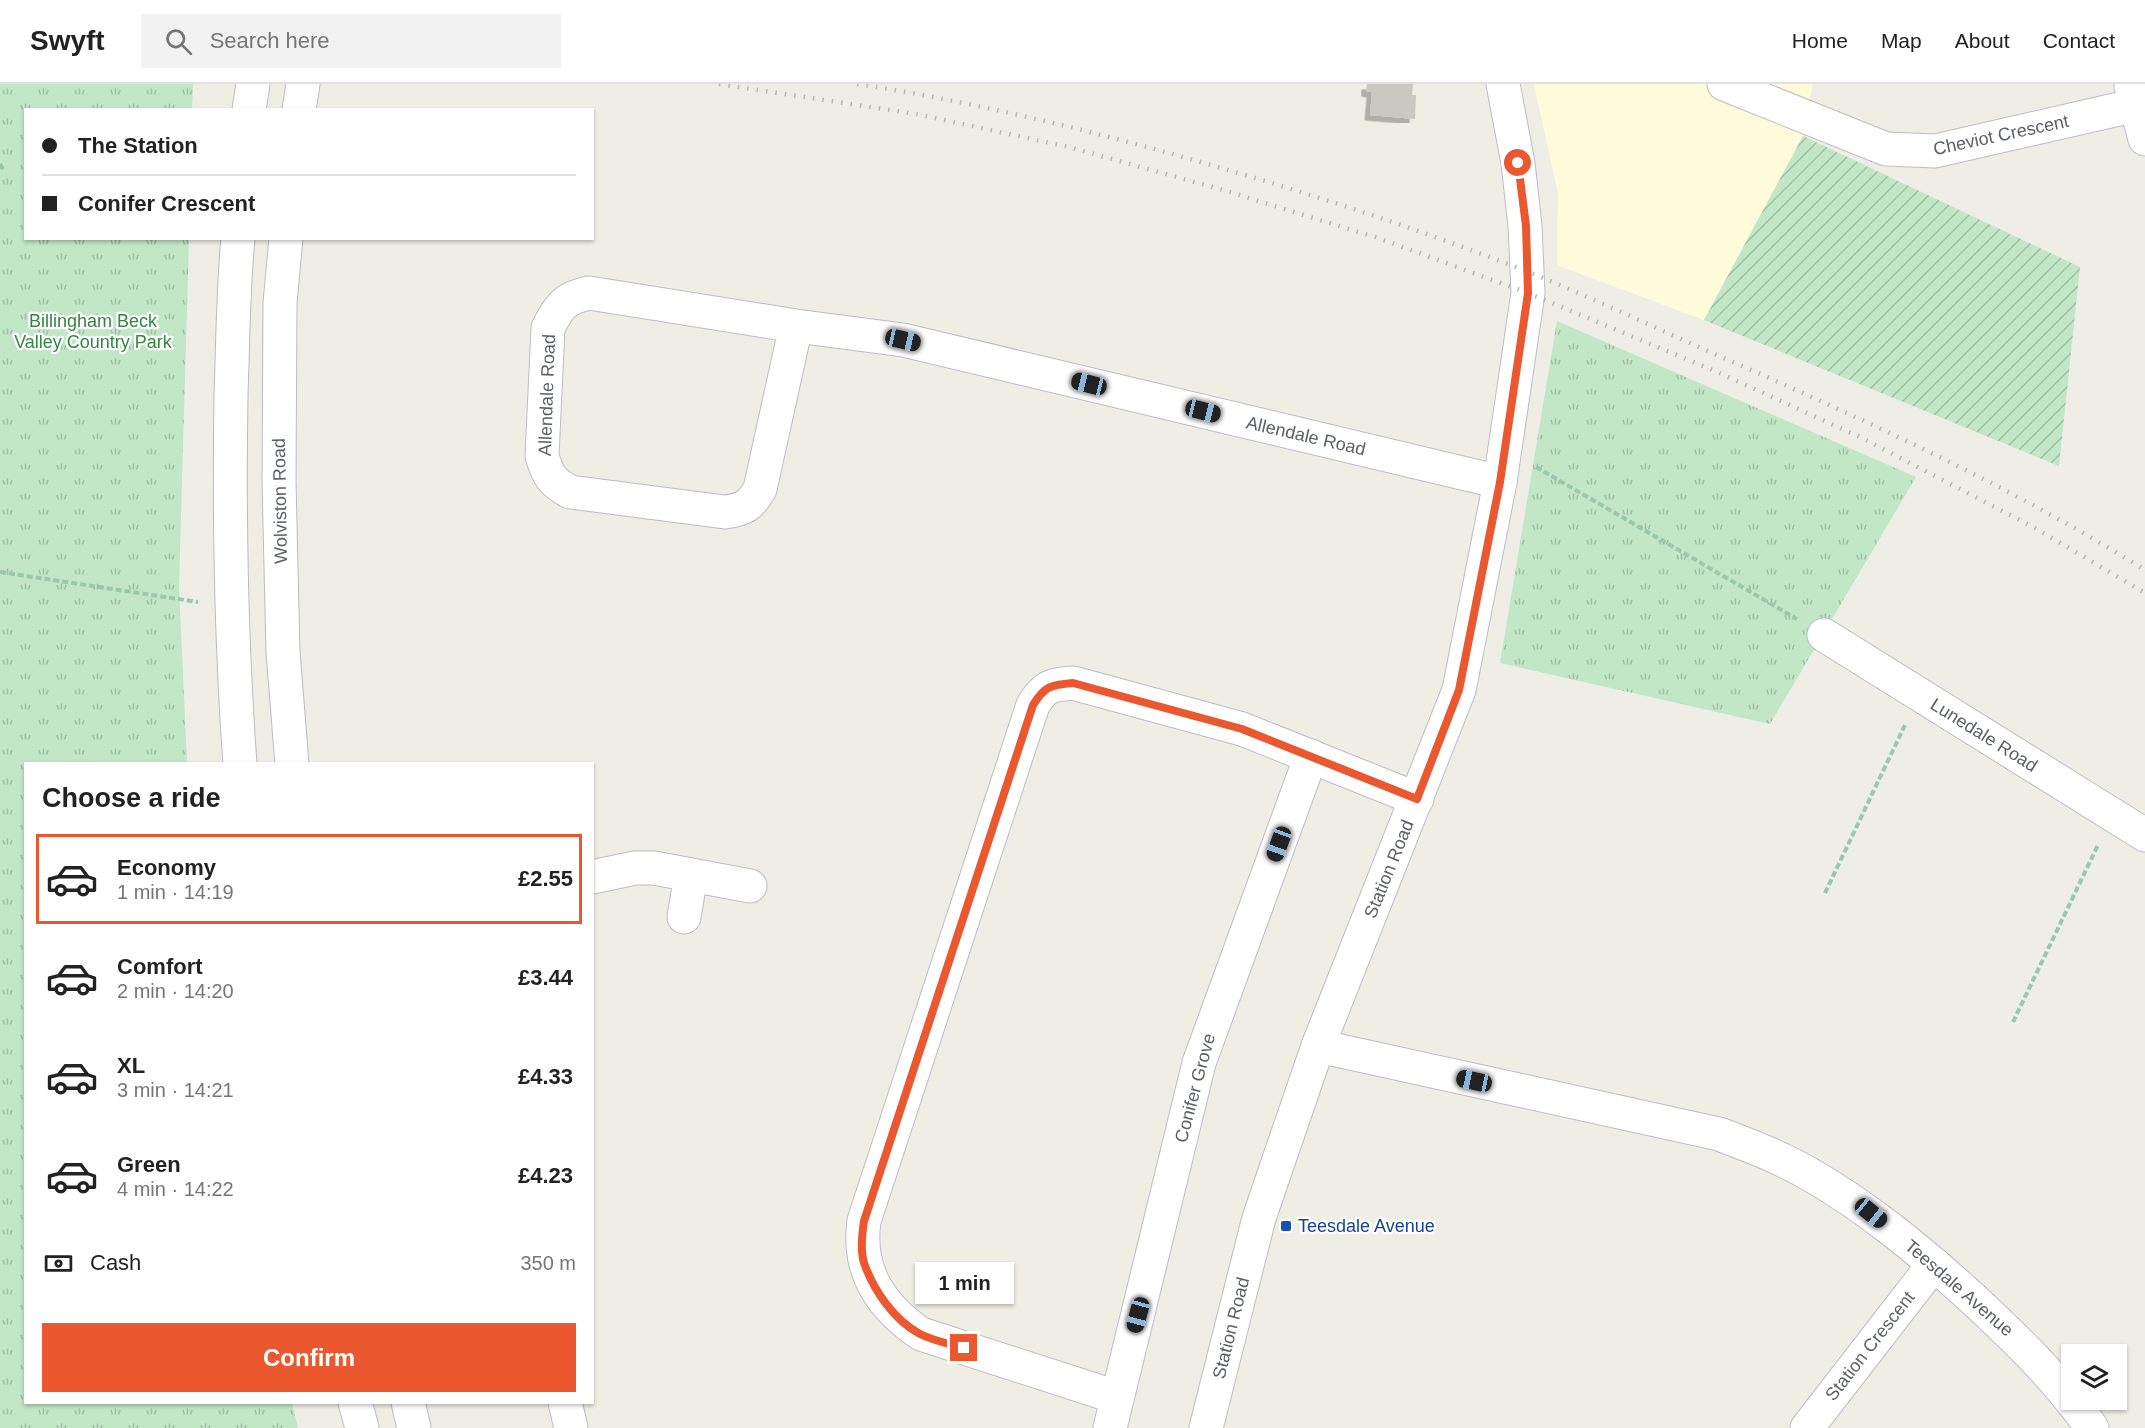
<!DOCTYPE html>
<meta charset="utf-8">
<style>
body{margin:0;font-family:Helvetica,sans-serif;background:#f2f2f2;color:#222;height:100vh;display:flex;flex-direction:column;font-size:22px;white-space:nowrap}
*{box-sizing:border-box;margin:0}
p{font-size:20px;color:#767676}
.icon{flex:none;width:33px;height:33px;fill:none;stroke:currentColor;stroke-width:2;stroke-linecap:round;stroke-linejoin:round}
.map{position:relative;flex:1;overflow:hidden}
.side{position:absolute;left:24px;top:678px;width:570px;height:642px;display:flex;flex-direction:column;background:#fff;border-radius:0px;box-shadow:0 2px 4px #0004}
.side>*{flex:none}
.banner{position:absolute;left:24px;top:24px;width:570px;height:132px;border-radius:0px;box-shadow:0 2px 4px #0004;display:grid;align-content:center;height:132px;padding:0 18px;background:#fff}
.fabs{position:absolute;left:2061px;top:1260px;display:grid;gap:12px}
.fabs a{display:grid;place-items:center;width:66px;height:66px;border-radius:0px;background:#fff;box-shadow:0 2px 4px #0004;font-size:30px}
.end{position:absolute;width:27px;height:27px;margin:-14px;border:8px solid #eb572f;background:#fff;box-shadow:0 0 0 3px #fff}
.from{border-radius:50%}
.bubble{position:absolute;height:42px;border-radius:0px;background:#fff;box-shadow:0 2px 4px #0004;font-size:20px;font-weight:800;line-height:42px;text-align:center}
.car{position:absolute;width:18px;height:36px;margin:-18px -9px;border-radius:8px;box-shadow:0 0 4px 2px #0007;background:linear-gradient(#222 24%,#8ab4d8 0 40%,#222 0 76%,#8ab4d8 0 86%,#222 0)}
.banner b{display:flex;align-items:center;gap:21px;height:57px;font-size:22px}
.banner b+b{border-top:2px solid #e0e0e0}
.banner i{width:15px;height:15px;background:#222}
ul{padding:0;list-style:none}
li{display:flex;align-items:center;gap:18px;height:90px;margin:0 12px 9px;padding:0 6px;border:3px solid transparent;border-radius:0px}
li div{flex:1}
li b{display:block;font-size:22px}
li em{font-style:normal;font-weight:800}
li.selected{border-color:#eb572f}
li>.icon{width:54px;height:54px;stroke-width:1.5}
h2{padding:0 18px;font-size:27px;line-height:72px}
.pay{display:flex;align-items:center;gap:15px;height:66px;padding:0 18px;font-size:22px}
.pay p{margin-inline-start:auto}
.primary-button{display:flex;gap:12px;margin-top:auto;padding:12px 18px}
.primary-button a{flex:1;height:69px;border-radius:0px;background:#eb572f;color:#fff;font-size:24px;font-weight:800;line-height:69px;text-align:center}
header{display:flex;align-items:center;gap:36px;box-sizing:border-box;height:84px;padding:0 30px;background:#fff;border-bottom:2px solid #e0e0e0}
header strong{font-size:28px}
nav{display:flex;gap:33px;margin-inline-start:auto;font-size:21px}
.search{width:420px;height:54px;background:#f2f2f2;display:flex;align-items:center;gap:15px;box-sizing:border-box;padding:0 21px;border-radius:0px;color:#767676;font-size:22px}
.map>svg:first-child{display:block}
</style>
<header>
<strong>Swyft</strong>
<div class="search"><svg class="icon" aria-label="search" viewBox="0 0 24 24"><circle cx="10" cy="10" r="6"/><path d="M15 15l6 6"/></svg>Search here</div>
<nav><a>Home</a><a>Map</a><a>About</a><a>Contact</a></nav>
</header>
<div class="map">
<svg width="2145" height="1344" viewBox="0 0 2145 1344">
<defs>
<pattern id="park-tufts" width="24" height="20" patternUnits="userSpaceOnUse" patternTransform="scale(1.5)"><rect width="24" height="20" fill="#c1e7c6"/><path d="M3 7l-1-3M5 7V3M7 7l1-3M15 17l-1-3M17 17v-4M19 17l1-3" fill="none" stroke="#a0bea4"/></pattern>
<pattern id="garden-furrows" width="10" height="10" patternUnits="userSpaceOnUse" patternTransform="scale(1.5)"><rect width="10" height="10" fill="#c1e7c6"/><path d="M-1 1l2-2M0 10L10 0M9 11l2-2" fill="none" stroke="#a0bea4"/></pattern>
<filter id="shadow"><feDropShadow dx="-5.5" dy="5.5" stdDeviation="0" flood-color="#0004"/></filter>
</defs>
<rect width="100%" height="100%" fill="#efeee5"/>
<path fill="#fefbdb" d="M1534,0H1813L1803,52L1704,236L1557,181L1558,110Z"/>
<g fill="url(#park-tufts)">
<path d="M0,0H193L192,25L26,26V154L189,155L179,503L187,679L26,680V1318L292,1319L298,1344H0Z"/>
<path d="M1557,237L1916,393L1770,640L1500,579Z"/>
</g>
<path fill="url(#garden-furrows)" d="M1803,52L2080,183L2059,382L1704,236Z"/>
<path fill="#cac8c2" filter="url(#shadow)" d="M1367,0H1413L1412,11H1416L1415,35L1370,31L1372,8L1366,7Z"/>
<g fill="none" stroke-linecap="round" stroke-linejoin="round">
<defs>
<g id="street">
<path d="M1724,0L1886,65L1935,67L2145,19"/>
<path d="M2131,2L2145,55"/>
<path d="M796,242L760,405C750,422 745,425 725,428L570,408C552,398 548,392 542,372L548,244C559,222 565,214 589,209L796,242L903,256L1500,398"/>
<path d="M1824,551L2145,751"/>
<path d="M592,793L635,784H654L750,802"/>
<path d="M684,833L691,791"/>
<path d="M1318,962L1719,1050C1751,1062 1782,1074 1811,1091C1870,1125 1921,1168 1971,1213C2016,1255 2056,1293 2092,1344"/>
<path d="M1116,1313L921,1250C881,1223 857,1187 864,1137L1033,621C1045,602 1050,601 1073,599L1242,645L1417,715"/>
<path d="M565,1318L571,1344"/>
<path d="M1110,1344L1199,979L1311,672"/>
<path d="M1206,1344L1259,1134L1318,962L1459,606L1500,398L1528,209L1525,142L1518,79L1503,0"/>
<path d="M1807,1344L1934,1180"/>
</g>
<g id="secondary">
<path d="M249,26L253,0"/>
<path d="M299,26L303,0"/>
<path d="M238,154C233,206 233,258 231,310C229,433 231,556 240,680"/>
<path d="M286,154L280,219L279,397L283,568L292,680"/>
<path d="M355,1318L362,1344"/>
<path d="M408,1318L414,1344"/>
</g>
</defs>
<use href="#street" stroke="#bcbdc3" stroke-width="35"/>
<use href="#secondary" stroke="#babcc3" stroke-width="35"/>
<g stroke="#9ac8ad" stroke-width="4" stroke-dasharray="6 3" stroke-linecap="butt">
<path d="M0,80L4,87"/>
<path d="M1536,383L1797,535"/>
<path d="M0,488L198,518"/>
<path d="M1825,809L1905,641"/>
<path d="M2013,938L2098,761"/>
</g>
<use href="#street" stroke="#fff" stroke-width="33"/>
<use href="#secondary" stroke="#fff" stroke-width="33"/>
<g stroke="#b5b6b6" stroke-width="4.5" stroke-dasharray="1.5 8" stroke-linecap="butt">
<path d="M719,0L916,30L1069,63L1223,106L1378,154L1528,209L1715,287L1860,353L2035,444L2145,509"/>
<path d="M857,0C963,16 1067,41 1169,69C1290,103 1409,141 1526,187C1588,212 1649,241 1710,268C1859,333 2007,400 2145,486"/>
</g>
</g>
<g fill="none" stroke-linecap="round" stroke-linejoin="round">
<path stroke="#eb572f" stroke-width="8" d="M964,1264C950,1260 934,1257 920,1250C894,1236 874,1207 864,1179C860,1166 862,1150 864,1137L1033,621C1045,602 1050,601 1073,599L1242,645L1417,715L1459,606L1500,398L1528,209L1526,142L1518,79"/>
</g>
<rect fill="#1a4fb4" stroke="#fff" stroke-width="2" x="1280" y="1136" width="12" height="12" rx="3"/>
<g text-anchor="middle" dominant-baseline="central" stroke-width="4.5" stroke-linejoin="round" paint-order="stroke">
<g font-size="18" fill="#5c5f65" stroke="#fff">
<text transform="translate(2001 51) rotate(-12)">Cheviot Crescent</text>
<text transform="translate(547 311) rotate(-88)">Allendale Road</text>
<text transform="translate(1306 352) rotate(13)">Allendale Road</text>
<text transform="translate(280 417) rotate(-91)">Wolviston Road</text>
<text transform="translate(1984 651) rotate(32)">Lunedale Road</text>
<text transform="translate(1389 785) rotate(-68)">Station Road</text>
<text transform="translate(1195 1004) rotate(-75)">Conifer Grove</text>
<text transform="translate(1959 1204) rotate(41)">Teesdale Avenue</text>
<text transform="translate(1231 1244) rotate(-76)">Station Road</text>
<text transform="translate(1870 1262) rotate(-52)">Station Crescent</text>
</g>
<g font-size="18" fill="#348542" stroke="#fff">
<text x="93" y="237">Billingham Beck<tspan x="93" dy="21">Valley Country Park</tspan></text>
</g>
<g font-size="18" fill="#164399" stroke="#fff" text-anchor="start">
<text x="1298" y="1142">Teesdale Avenue</text>
</g>
</g>
</svg>
<div class="fabs">
<a><svg class="icon" aria-label="layers" viewBox="0 0 24 24"><path d="M12 4l9 5-9 5-9-5zM3 14l9 5 9-5"/></svg></a>
</div>
<i class="end from" style="left:1518px;top:79px"></i>
<i class="end" style="left:964px;top:1264px"></i>
<div class="bubble" style="left:915px;top:1178px;width:99px">1 min</div>
<i class="car" style="left:903px;top:256px;rotate:103deg"></i>
<i class="car" style="left:1089px;top:300px;rotate:284deg"></i>
<i class="car" style="left:1203px;top:327px;rotate:104deg"></i>
<i class="car" style="left:1279px;top:760px;rotate:200deg"></i>
<i class="car" style="left:1474px;top:997px;rotate:282deg"></i>
<i class="car" style="left:1871px;top:1129px;rotate:129deg"></i>
<i class="car" style="left:1138px;top:1231px;rotate:195deg"></i>
<div class="banner">
<b><i class="from"></i>The Station</b>
<b><i></i>Conifer Crescent</b>
</div>
<section class="side">
<h2>Choose a ride</h2>
<ul>
<li class="selected"><svg class="icon" aria-label="car" viewBox="0 0 24 24"><path d="M5 17H2v-5l4-1 3-4h7l3 4 3 1v5h-3M9 17h6M6 11h13"/><circle cx="7" cy="17" r="2"/><circle cx="17" cy="17" r="2"/></svg><div><b>Economy</b><p>1 min · 14:19</p></div><em>£2.55</em></li>
<li><svg class="icon" aria-label="car" viewBox="0 0 24 24"><path d="M5 17H2v-5l4-1 3-4h7l3 4 3 1v5h-3M9 17h6M6 11h13"/><circle cx="7" cy="17" r="2"/><circle cx="17" cy="17" r="2"/></svg><div><b>Comfort</b><p>2 min · 14:20</p></div><em>£3.44</em></li>
<li><svg class="icon" aria-label="car" viewBox="0 0 24 24"><path d="M5 17H2v-5l4-1 3-4h7l3 4 3 1v5h-3M9 17h6M6 11h13"/><circle cx="7" cy="17" r="2"/><circle cx="17" cy="17" r="2"/></svg><div><b>XL</b><p>3 min · 14:21</p></div><em>£4.33</em></li>
<li><svg class="icon" aria-label="car" viewBox="0 0 24 24"><path d="M5 17H2v-5l4-1 3-4h7l3 4 3 1v5h-3M9 17h6M6 11h13"/><circle cx="7" cy="17" r="2"/><circle cx="17" cy="17" r="2"/></svg><div><b>Green</b><p>4 min · 14:22</p></div><em>£4.23</em></li>
</ul>
<div class="pay"><svg class="icon" aria-label="cash" viewBox="0 0 24 24"><path d="M3 7h18v10H3z"/><circle cx="12" cy="12" r="2"/></svg>Cash<p>350 m</p></div>
<div class="primary-button"><a>Confirm</a></div>
</section>
</div>
